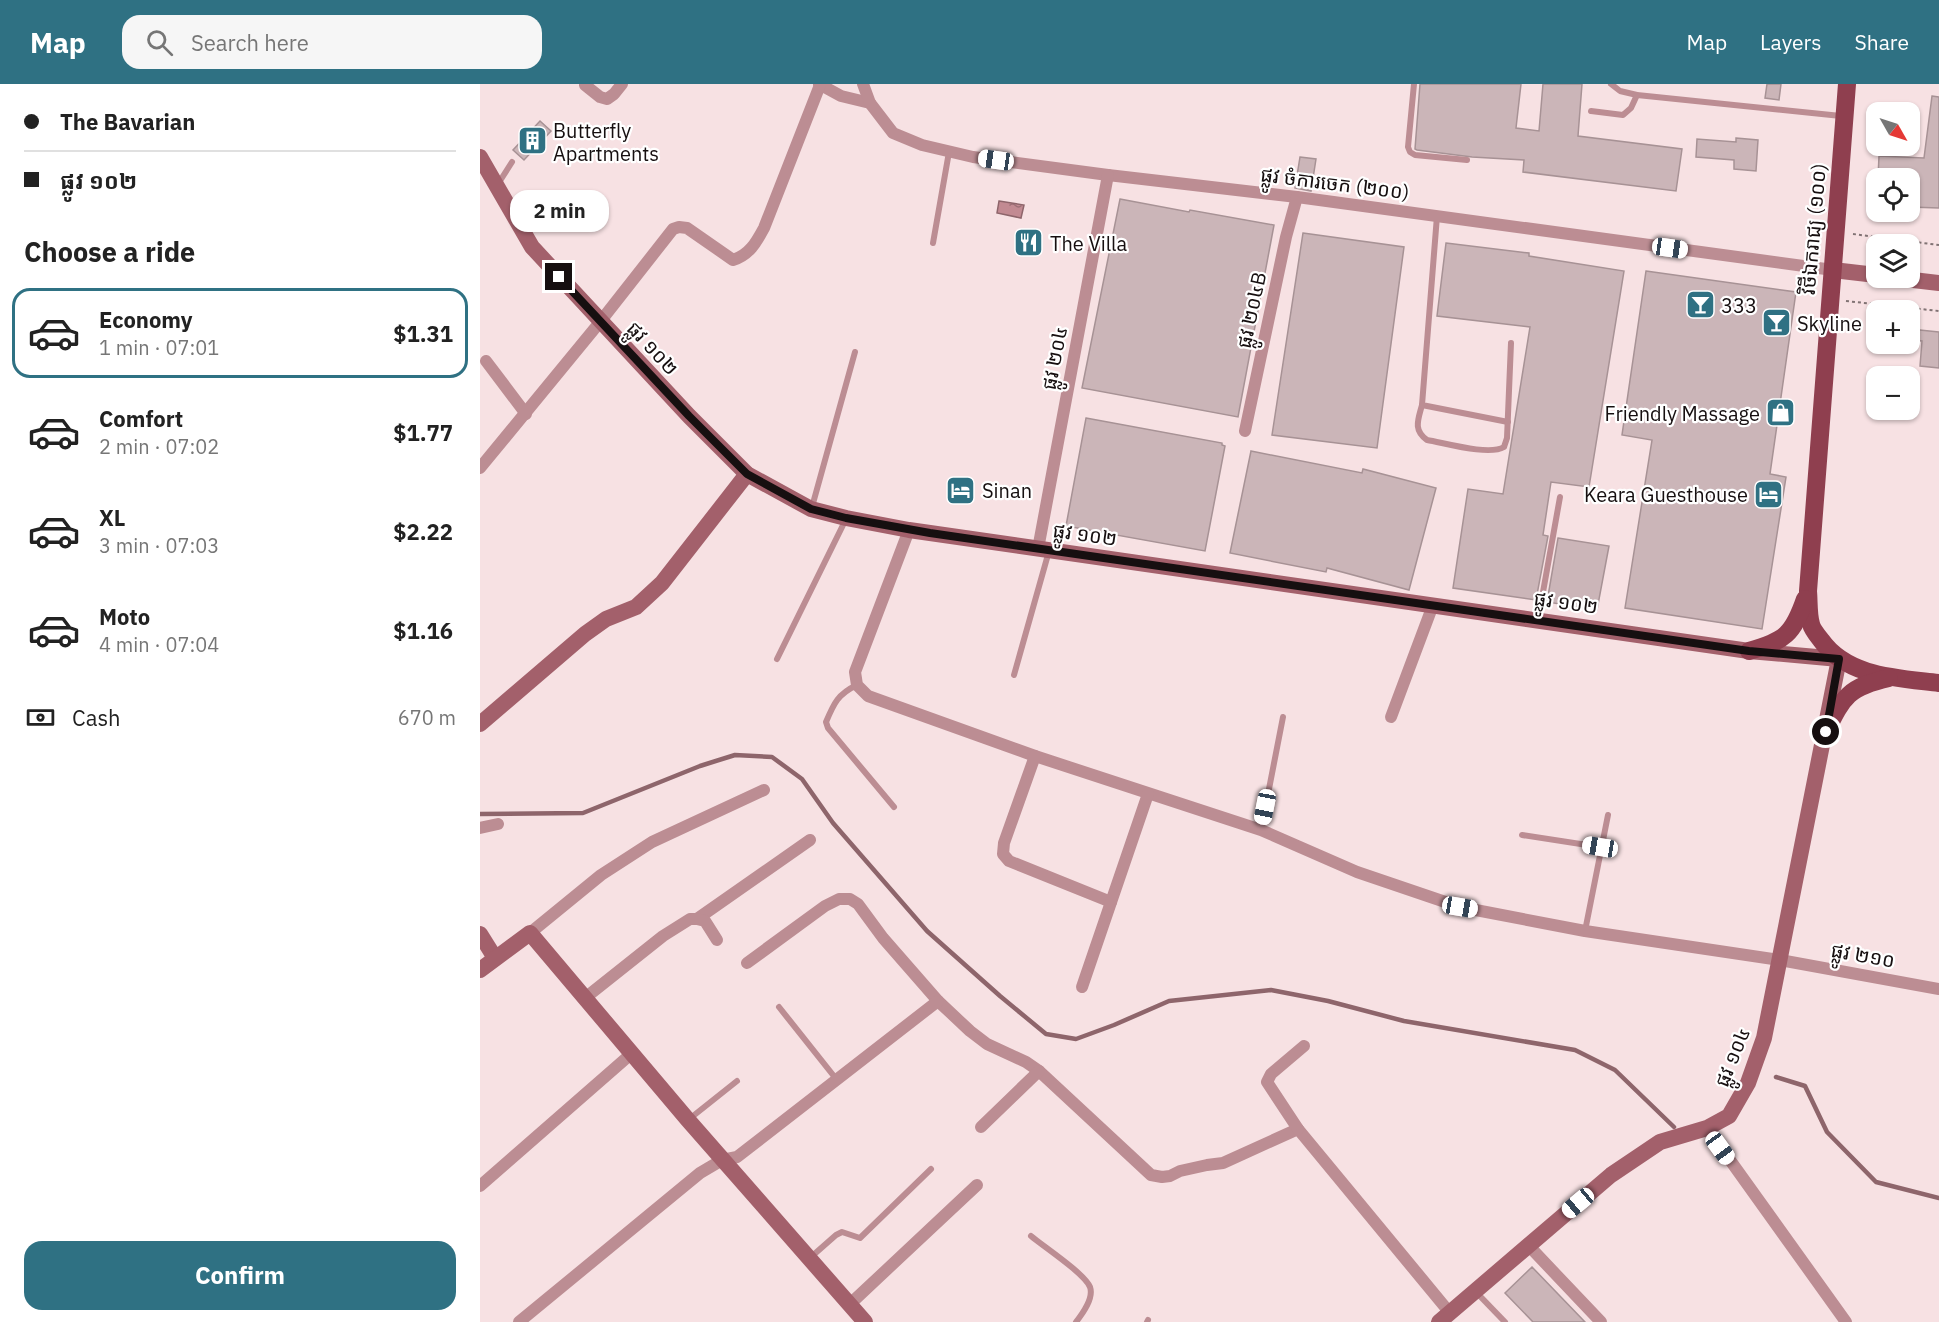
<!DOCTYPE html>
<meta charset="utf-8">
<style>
body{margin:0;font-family:"IBM Plex Sans","Noto Sans Khmer",sans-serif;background:#f6f6f6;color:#222;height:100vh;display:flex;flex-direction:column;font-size:22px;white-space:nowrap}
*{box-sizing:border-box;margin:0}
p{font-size:20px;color:#767676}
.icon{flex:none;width:33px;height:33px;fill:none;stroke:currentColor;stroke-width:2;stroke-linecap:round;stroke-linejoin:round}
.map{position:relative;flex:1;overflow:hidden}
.details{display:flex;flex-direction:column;background:#fff;width:480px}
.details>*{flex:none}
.banner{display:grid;align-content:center;height:132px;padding:0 24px;background:#fff}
.needle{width:39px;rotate:129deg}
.fabs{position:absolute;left:1386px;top:18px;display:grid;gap:12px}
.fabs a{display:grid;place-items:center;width:54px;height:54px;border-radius:12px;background:#fff;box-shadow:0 2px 4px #0004;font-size:30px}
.end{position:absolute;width:27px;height:27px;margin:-14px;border:8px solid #160f10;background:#fff;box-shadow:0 0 0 3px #fff}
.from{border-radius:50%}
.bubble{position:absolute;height:42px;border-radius:18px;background:#fff;box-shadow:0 2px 4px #0004;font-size:20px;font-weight:700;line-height:42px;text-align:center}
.car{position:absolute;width:18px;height:36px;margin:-18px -9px;border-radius:8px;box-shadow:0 0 4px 2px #0007;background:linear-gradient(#fff 24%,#345 0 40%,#fff 0 76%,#345 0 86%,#fff 0)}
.banner b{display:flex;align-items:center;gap:21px;height:57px;font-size:22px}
.banner b+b{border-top:2px solid #e0e0e0}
.banner i{width:15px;height:15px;background:#222}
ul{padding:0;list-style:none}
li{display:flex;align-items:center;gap:18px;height:90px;margin:0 12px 9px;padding:0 12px;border:3px solid transparent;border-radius:18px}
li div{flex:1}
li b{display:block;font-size:22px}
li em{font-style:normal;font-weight:700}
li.current{border-color:#2f7183}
li>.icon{width:54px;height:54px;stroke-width:1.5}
h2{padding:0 24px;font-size:27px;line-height:72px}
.pay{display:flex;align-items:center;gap:15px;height:66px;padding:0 24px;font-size:22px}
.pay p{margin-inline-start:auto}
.cta{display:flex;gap:12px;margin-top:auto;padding:12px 24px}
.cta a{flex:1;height:69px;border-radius:18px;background:#2f7183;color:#fff;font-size:24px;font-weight:700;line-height:69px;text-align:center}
header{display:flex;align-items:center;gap:36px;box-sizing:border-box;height:84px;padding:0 30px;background:#2f7183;color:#fff}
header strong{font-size:28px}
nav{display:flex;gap:33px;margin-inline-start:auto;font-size:21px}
.search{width:420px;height:54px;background:#f6f6f6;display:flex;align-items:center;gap:15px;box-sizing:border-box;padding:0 21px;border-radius:18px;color:#767676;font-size:22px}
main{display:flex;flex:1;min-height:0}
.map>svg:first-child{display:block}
</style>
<header>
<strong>Map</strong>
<div class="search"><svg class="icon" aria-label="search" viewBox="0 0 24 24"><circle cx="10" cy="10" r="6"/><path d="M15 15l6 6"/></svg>Search here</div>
<nav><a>Map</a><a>Layers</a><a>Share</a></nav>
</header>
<main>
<section class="details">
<div class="banner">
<b><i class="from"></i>The Bavarian</b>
<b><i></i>ផ្លូវ ១០២</b>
</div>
<h2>Choose a ride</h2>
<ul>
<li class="current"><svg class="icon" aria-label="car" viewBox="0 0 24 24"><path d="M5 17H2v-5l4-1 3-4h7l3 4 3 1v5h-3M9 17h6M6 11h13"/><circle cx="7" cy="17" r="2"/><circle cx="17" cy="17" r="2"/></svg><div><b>Economy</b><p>1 min · 07:01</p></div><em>$1.31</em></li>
<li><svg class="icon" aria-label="car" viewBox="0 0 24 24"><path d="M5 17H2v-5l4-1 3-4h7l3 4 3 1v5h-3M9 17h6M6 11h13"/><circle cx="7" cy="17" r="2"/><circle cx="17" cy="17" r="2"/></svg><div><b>Comfort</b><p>2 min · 07:02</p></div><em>$1.77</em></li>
<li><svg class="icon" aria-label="car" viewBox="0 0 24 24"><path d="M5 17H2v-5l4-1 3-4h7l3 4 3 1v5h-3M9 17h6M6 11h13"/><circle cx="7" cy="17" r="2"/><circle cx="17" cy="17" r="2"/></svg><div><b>XL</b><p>3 min · 07:03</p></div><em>$2.22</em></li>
<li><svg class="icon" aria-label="car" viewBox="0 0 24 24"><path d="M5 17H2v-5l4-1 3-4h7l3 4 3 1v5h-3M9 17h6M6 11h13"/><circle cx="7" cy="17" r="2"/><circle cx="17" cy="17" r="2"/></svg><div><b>Moto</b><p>4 min · 07:04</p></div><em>$1.16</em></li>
</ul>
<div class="pay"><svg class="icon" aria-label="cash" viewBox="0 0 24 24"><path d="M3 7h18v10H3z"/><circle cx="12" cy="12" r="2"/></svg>Cash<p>670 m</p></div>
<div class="cta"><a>Confirm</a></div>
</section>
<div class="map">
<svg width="1459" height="1238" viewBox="0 0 1459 1238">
<defs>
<pattern id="water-ripples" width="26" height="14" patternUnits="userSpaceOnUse" patternTransform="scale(1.5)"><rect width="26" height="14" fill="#c28a92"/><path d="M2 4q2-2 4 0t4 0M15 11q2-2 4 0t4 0" fill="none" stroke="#9d6f76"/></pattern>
</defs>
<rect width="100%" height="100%" fill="#f7e1e3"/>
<path fill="url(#water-ripples)" stroke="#8e656b" stroke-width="1.5" d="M519,117L544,121L541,134L517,129Z"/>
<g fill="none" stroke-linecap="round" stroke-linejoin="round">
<g stroke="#8e656b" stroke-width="4.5">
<path d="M0,730L103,729L220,682L255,671L292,673L322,695L353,739L447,847L520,912L566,950L596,955L634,941L689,917L791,906L848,917L924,937L1095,966L1135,986L1194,1043"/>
<path d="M1296,993L1325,1002L1347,1048L1396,1098L1459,1114"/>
</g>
</g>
<g fill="#cbb5b8" stroke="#a79295" stroke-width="1.5">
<path d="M940,0H1041L1036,44L1059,47L1063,0H1102L1098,52L1202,65L1196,107L1043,88L1044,76L992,73L937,66L935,65Z"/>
<path d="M1287,0H1301L1299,16L1285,14Z"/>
<path d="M1452,12L1459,13V124L1430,123V94H1398L1399,72L1444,74Z"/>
<path d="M60,37L71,47L44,76L33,66Z"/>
<path d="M1256,54L1278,56L1276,87L1254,85V76L1216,73L1217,55L1256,58Z"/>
<path d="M820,73L836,75L831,107L815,104Z"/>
<path d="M640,115L709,128L710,126L794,141L758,333L602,304Z"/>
<path d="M823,149L924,163L897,364L792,351Z"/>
<path d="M966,159L1049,169V172L1144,187L1109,403L1071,398L1063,451L1068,452L1056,516L973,504L988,405L1023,410L1050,243L957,232Z"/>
<path d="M1166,187L1316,208L1290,390L1306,393L1282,545L1145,524L1172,356L1142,351Z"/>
<path d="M1430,245L1459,248V284L1440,282L1442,257L1430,256Z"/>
<path d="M606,334L742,359V361L745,362L725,467L586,442Z"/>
<path d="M771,367L882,389L883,385L956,404L929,506L847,484L846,488L750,469Z"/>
<path d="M1078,454L1129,462L1117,526L1067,518Z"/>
<path d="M1052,1183L1105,1238H1053L1025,1209Z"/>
</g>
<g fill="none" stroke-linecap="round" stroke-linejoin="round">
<g stroke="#817374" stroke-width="2" stroke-dasharray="3 3" stroke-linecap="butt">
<path d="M1373,150L1459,161"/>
<path d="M1366,217L1459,227"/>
</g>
<g stroke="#bc8d93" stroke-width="6">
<path d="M934,0L928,63L930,68L935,71L987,76"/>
<path d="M1131,0L1140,7L1157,11L1361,32"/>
<path d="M1111,27L1143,31L1151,24L1157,11"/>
<path d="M18,100L32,78"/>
<path d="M957,132L942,321L1028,338"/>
<path d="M453,159L469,68"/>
<path d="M942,321C938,336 933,346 947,356C965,359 1009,372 1024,363L1027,354L1031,259"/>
<path d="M332,423L375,268"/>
<path d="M1058,536L1080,413"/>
<path d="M297,575L366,435"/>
<path d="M534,591L569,467"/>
<path d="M377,601C358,610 354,619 346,638L348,644L414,723"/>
<path d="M781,746L803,633"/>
<path d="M1042,751L1120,763"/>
<path d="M1105,847L1128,731"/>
<path d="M299,923L357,996"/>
<path d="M208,1036L257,997"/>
<path d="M551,1152C564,1163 604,1189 610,1203C614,1214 603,1229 596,1238"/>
<path d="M331,1173L356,1151L362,1148L380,1154L451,1085"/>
<path d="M996,1208L1025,1238"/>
<path d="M667,1238L668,1236"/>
</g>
<g stroke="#bc8d93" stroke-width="12">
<path d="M339,0L361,12L390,19"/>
<path d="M383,0L390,19L413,49L442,61L493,73L628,91L817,113L1353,186"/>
<path d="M105,1L120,13L127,15L134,10L142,0"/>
<path d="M6,277L46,330"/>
<path d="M765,347L806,153L817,113"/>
<path d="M0,384L120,238L193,145L199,143L207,144L253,176C269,171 276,159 284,144L340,1"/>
<path d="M429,446L375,588L377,601L388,612L555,672L781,746L877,788L980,823L1105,847L1300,876L1459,905"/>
<path d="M558,465L628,91"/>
<path d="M911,633L953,521"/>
<path d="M555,672L524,759L523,770L529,777L631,818"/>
<path d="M0,744L18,740"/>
<path d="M217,835L330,756"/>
<path d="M50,849L121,791L172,758L284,706"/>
<path d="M267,879L345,822L359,815H370L378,820L403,854L458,917L490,947L507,960L546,978L559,987L671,1091L682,1093L690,1092L700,1087L727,1081L743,1079L818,1045L970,1229"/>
<path d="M602,903L668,710"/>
<path d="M105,914L183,852L210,835H217L225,837L237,856"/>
<path d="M501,1043L559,987"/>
<path d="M1227,1044L1366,1238"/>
<path d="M818,1045L787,998L791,990L824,962"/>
<path d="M0,1102L151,970"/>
<path d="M1048,1161L1121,1238"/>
<path d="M369,1221L497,1101"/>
<path d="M39,1238L220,1089L242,1076L257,1073L458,917"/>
</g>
<g stroke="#a3606b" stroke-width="16">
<path d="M0,73L52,163L209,332L267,390L331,425L366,434L429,446L1269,567L1359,575L1284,954L1268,999L1249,1032L1227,1044L1180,1058L1131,1091L959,1238"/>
<path d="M1353,186L1396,191"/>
<path d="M1416,194L1459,199"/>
<path d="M0,640L105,550L126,535L156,523L182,499L267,390"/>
<path d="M0,850L15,874"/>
<path d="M0,886L50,849L208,1036L385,1238"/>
</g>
<g stroke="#8f3f4f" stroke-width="18">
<path d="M1367,0L1328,507C1329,518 1328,530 1331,540C1332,545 1337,551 1341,556C1367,593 1417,594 1459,599"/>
<path d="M1269,567C1305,557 1313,550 1325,515"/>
<path d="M1346,648C1363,612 1369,603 1409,594"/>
</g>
</g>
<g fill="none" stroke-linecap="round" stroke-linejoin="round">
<path stroke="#160f10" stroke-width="8" d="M79,193L209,332L267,390L331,425L366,434L450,449L1269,567L1359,575L1346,648"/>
</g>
<defs>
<symbol id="building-square" viewBox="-11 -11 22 22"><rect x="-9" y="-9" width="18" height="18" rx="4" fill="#2f7183" stroke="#fff"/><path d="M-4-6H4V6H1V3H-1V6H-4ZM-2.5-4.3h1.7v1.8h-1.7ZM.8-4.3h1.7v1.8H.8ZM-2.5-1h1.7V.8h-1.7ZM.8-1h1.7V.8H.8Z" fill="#fff"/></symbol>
<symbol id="restaurant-square" viewBox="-11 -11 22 22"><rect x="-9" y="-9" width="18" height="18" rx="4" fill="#2f7183" stroke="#fff"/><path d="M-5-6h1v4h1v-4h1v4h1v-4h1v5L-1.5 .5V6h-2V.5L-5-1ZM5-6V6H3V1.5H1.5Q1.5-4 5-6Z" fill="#fff"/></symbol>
<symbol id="bar-square" viewBox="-11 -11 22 22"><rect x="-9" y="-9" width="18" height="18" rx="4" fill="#2f7183" stroke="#fff"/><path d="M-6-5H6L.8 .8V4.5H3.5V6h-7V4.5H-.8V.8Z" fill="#fff"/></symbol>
<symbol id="shop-square" viewBox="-11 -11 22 22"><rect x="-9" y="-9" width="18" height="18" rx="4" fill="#2f7183" stroke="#fff"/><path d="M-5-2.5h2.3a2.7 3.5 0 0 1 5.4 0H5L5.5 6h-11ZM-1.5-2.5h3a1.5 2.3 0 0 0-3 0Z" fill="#fff"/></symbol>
<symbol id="hotel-square" viewBox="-11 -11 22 22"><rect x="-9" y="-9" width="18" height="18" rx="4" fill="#2f7183" stroke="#fff"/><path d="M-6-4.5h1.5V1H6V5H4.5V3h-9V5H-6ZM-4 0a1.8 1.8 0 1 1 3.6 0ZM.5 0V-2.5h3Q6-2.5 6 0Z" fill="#fff"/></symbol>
</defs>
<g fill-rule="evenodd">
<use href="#building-square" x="36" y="40" width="33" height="33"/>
<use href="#restaurant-square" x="532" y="142" width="33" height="33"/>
<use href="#bar-square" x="1204" y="204" width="33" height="33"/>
<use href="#bar-square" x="1280" y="222" width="33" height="33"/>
<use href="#shop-square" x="1284" y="312" width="33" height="33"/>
<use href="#hotel-square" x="464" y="390" width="33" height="33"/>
<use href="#hotel-square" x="1272" y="394" width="33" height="33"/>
</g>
<g text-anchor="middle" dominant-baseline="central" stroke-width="4.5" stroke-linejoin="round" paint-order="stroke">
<g font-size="20" fill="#160f10" stroke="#fff" text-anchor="start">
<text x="73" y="46">Butterfly<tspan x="73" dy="23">Apartments</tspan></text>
<text x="570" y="159">The Villa</text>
<text x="1241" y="221">333</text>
<text x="1317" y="239">Skyline</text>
<text x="1280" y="329" text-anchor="end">Friendly Massage</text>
<text x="502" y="406">Sinan</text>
<text x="1268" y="410" text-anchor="end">Keara Guesthouse</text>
</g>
<g font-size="20" fill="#160f10" stroke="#fff">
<text transform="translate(855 99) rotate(7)">ផ្លូវ ចំការចេក (២០០)</text>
<text transform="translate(1333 145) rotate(-85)">វិថីឯករាជ្យ (១០០)</text>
<text transform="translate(771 226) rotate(-78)">ផ្លូវ ២០៤B</text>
<text transform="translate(173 264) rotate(47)">ផ្លូវ ១០២</text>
<text transform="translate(574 274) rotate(-79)">ផ្លូវ ២០៤</text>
<text transform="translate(605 450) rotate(8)">ផ្លូវ ១០២</text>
<text transform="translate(1086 518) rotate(8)">ផ្លូវ ១០២</text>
<text transform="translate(1383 871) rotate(10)">ផ្លូវ ២១០</text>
<text transform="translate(1252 973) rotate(-68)">ផ្លូវ ១០៤</text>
</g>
</g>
</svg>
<div class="fabs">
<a><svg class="needle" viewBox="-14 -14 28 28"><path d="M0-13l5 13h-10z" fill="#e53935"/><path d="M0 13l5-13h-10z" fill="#767676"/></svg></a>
<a><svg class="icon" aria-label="locate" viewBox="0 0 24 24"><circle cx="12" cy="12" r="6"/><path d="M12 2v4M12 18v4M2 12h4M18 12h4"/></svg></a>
<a><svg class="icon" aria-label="layers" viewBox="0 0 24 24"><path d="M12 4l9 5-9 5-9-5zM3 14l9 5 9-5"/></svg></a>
<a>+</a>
<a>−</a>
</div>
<i class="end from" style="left:1346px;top:648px"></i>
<i class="end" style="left:79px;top:193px"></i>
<div class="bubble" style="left:30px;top:106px;width:99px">2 min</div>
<i class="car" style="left:516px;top:76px;rotate:278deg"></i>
<i class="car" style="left:1190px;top:164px;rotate:98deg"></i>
<i class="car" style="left:785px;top:723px;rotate:191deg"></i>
<i class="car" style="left:1120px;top:763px;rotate:279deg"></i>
<i class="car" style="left:980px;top:823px;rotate:100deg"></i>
<i class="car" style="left:1240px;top:1064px;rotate:144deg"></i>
<i class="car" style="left:1098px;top:1119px;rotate:230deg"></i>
</div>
</main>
